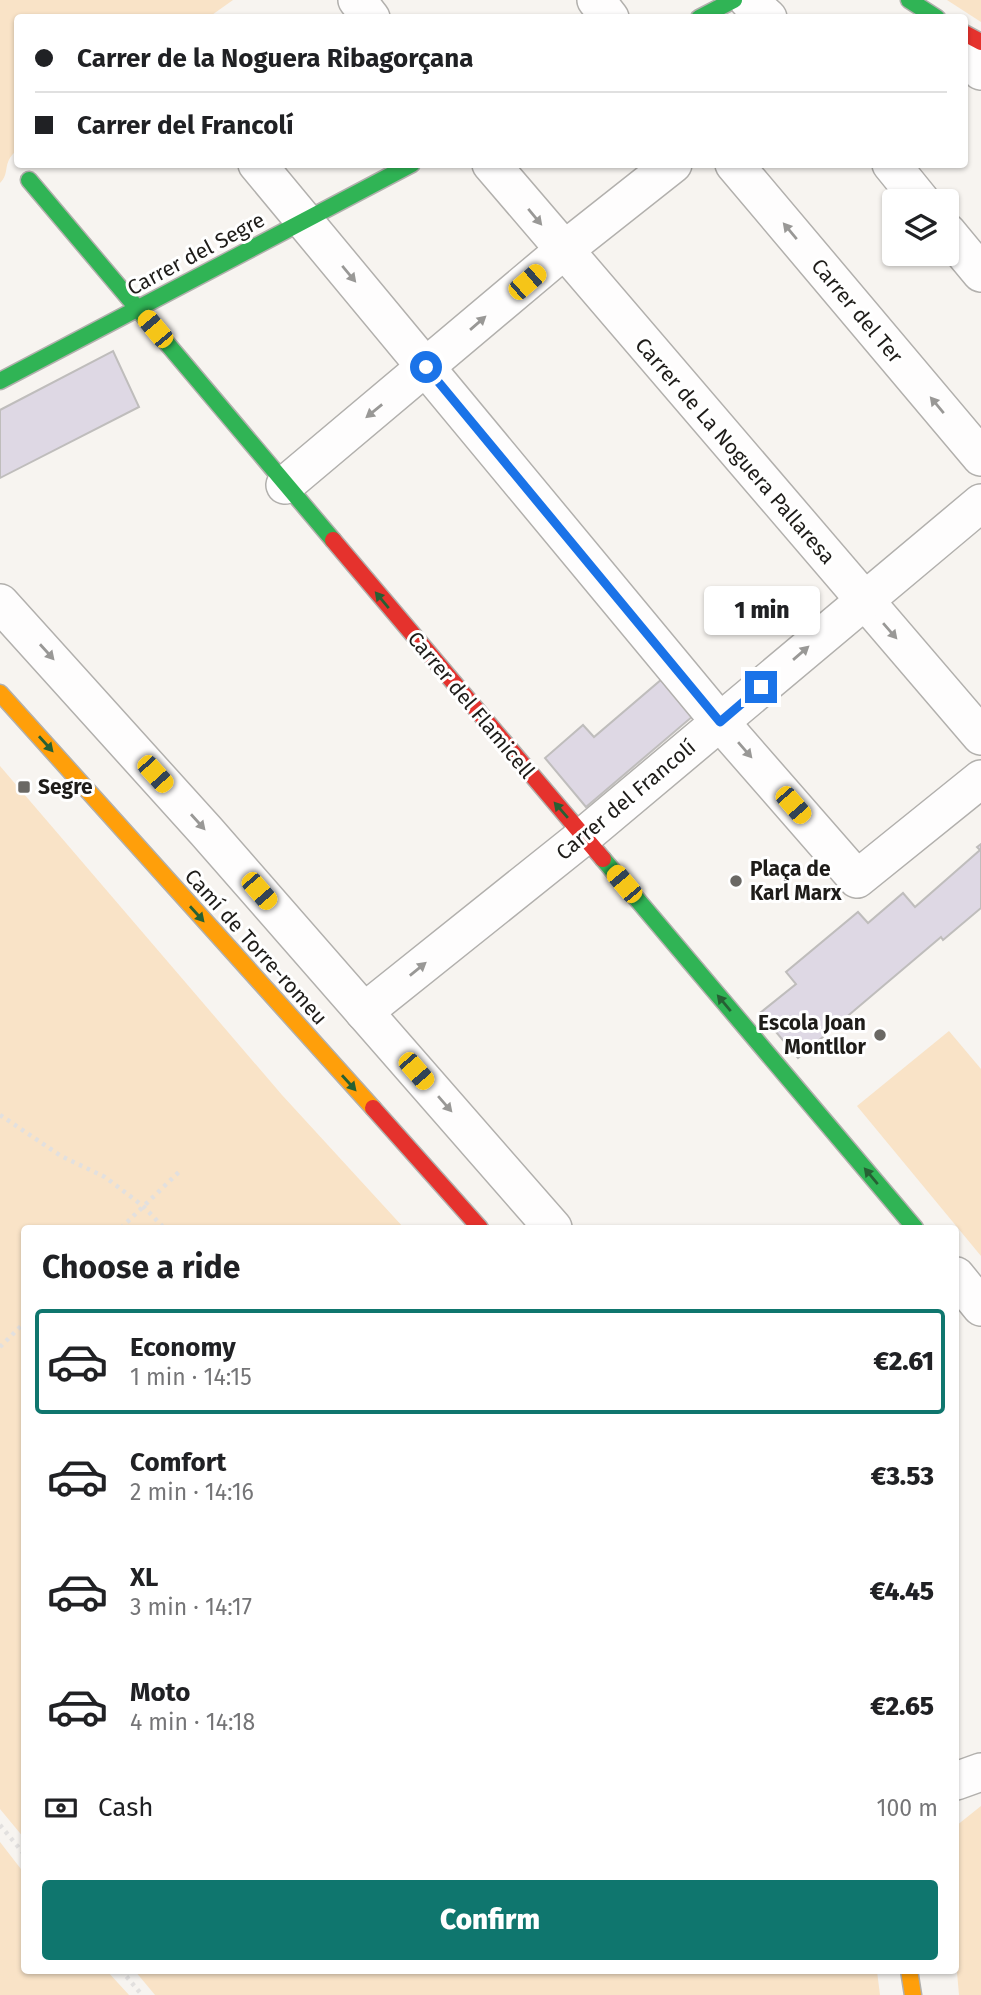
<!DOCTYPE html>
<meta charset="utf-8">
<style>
body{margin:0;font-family:"Fira Sans",sans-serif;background:#f2f2f2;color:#202124;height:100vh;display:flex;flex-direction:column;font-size:26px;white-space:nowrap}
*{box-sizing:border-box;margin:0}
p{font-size:23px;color:#757577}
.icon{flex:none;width:38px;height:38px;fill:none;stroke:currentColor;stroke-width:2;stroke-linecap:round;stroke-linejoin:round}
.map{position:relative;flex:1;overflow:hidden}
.side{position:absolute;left:21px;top:1225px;width:938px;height:749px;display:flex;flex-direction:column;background:#fff;border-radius:7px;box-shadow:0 2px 5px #0004}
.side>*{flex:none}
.hud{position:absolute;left:14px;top:14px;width:954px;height:154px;border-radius:7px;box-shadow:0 2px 5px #0004;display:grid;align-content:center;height:154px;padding:0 21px;background:#fff}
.tools{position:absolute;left:882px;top:189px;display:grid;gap:14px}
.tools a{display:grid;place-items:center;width:77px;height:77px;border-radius:7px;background:#fff;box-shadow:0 2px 5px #0004;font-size:35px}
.end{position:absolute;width:32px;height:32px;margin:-16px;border:9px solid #1a73e8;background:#fff;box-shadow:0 0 0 4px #fff}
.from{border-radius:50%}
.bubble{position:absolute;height:49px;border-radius:7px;background:#fff;box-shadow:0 2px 5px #0004;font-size:23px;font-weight:800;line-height:49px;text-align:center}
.car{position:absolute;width:21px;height:42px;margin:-21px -10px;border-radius:9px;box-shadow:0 0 5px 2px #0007;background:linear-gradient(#f5c518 24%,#345 0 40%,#f5c518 0 76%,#345 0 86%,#f5c518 0)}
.hud b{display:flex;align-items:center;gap:24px;height:66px;font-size:26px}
.hud b+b{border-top:2px solid #e0e0e0}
.hud i{width:18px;height:18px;background:#202124}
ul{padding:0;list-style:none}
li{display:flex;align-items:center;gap:21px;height:105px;margin:0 14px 10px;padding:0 7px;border:4px solid transparent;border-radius:7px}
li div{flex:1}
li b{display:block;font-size:26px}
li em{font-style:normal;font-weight:800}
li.selected{border-color:#0f766e}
li>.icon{width:63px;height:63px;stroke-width:1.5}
h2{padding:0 21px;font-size:32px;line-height:84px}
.pay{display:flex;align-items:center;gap:18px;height:77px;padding:0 21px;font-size:26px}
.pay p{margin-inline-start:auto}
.primary-button{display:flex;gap:14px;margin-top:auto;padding:14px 21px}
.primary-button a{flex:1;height:80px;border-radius:7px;background:#0f766e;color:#fff;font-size:28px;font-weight:800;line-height:80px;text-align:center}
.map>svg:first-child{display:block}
</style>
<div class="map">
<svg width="981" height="1995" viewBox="0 0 981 1995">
<rect width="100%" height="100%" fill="#f7f4f0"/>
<g fill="#f9e3c7">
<path d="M0,0H233L209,17L18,18L17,150C1,164 11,172 0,183Z"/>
<path d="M947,0H981V22Z"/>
<path d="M0,766L282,1095L404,1228H24V1838L0,1809Z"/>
<path d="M949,1031L981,1069V1256L857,1106Z"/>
<path d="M981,1806V1995H959L956,1961V1826Z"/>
<path d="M0,1842L24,1873V1970L107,1971L129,1995H0Z"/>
<path d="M877,1971L880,1995H155L135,1971Z"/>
</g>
<g fill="#ded8e4" stroke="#bfbdbc" stroke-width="2">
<path d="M113,351L139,407L0,478V410Z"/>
<path d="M662,679L693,716L586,807L545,758L583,725L594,737Z"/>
<path d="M981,844V908L943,940L941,937L798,1058L760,1013L796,984L786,972L858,912L868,923L903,893L915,907L980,850L977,847Z"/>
</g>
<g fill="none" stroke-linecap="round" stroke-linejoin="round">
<defs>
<g id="street">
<path d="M357,0L371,18"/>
<path d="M596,0L610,18"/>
<path d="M748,0L768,18"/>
<path d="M964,51L981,71"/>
<path d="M257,164L720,722L857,879L981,779"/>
<path d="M491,164L981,736"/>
<path d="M734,164L981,457"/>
<path d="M891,164L921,201"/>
<path d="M947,232L981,273"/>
<path d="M285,485L563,251L673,164"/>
<path d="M0,603L206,831L553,1228"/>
<path d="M364,1012L584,836L981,503"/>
<path d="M956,1276L981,1307"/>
<path d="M956,1781L981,1772"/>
</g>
<g id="fast">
<path d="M909,0L937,18"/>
<path d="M699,18L734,0"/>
<path d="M29,180L333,540"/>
<path d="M0,381L412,164"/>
<path d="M603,859L915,1228"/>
</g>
<g id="slow">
<path d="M0,693L373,1108"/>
<path d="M909,1970L913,1995"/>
</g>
<g id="jam">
<path d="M964,33L981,42"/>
<path d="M333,540L603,859"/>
<path d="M373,1108L480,1228"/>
</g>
</defs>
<use href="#street" stroke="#b2b0ad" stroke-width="40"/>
<use href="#fast" stroke="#b2b0ad" stroke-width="19"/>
<use href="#slow" stroke="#b2b0ad" stroke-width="19"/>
<use href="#jam" stroke="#b2b0ad" stroke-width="19"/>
<g stroke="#e2e0df" stroke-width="4.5" stroke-dasharray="3.5 5" stroke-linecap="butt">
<path d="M0,1115L61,1156L105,1177L143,1206L164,1228"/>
<path d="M121,1228L181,1170"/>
<path d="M0,1347L24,1323"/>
<path d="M0,1825L24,1854"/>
<path d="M121,1970L142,1995"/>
</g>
<use href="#street" stroke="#fefdfd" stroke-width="37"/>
<use href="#fast" stroke="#30b455" stroke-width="16"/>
<use href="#slow" stroke="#ff9f0a" stroke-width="16"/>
<use href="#jam" stroke="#e5322d" stroke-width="16"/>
</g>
<defs><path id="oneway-solid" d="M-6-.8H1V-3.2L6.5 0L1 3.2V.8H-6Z" transform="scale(1.75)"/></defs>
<g fill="#999896">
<use href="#oneway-solid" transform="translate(535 217) rotate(50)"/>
<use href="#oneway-solid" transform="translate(790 231) rotate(-130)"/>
<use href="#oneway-solid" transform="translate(349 274) rotate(50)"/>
<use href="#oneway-solid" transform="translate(478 323) rotate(-41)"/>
<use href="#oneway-solid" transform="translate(937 405) rotate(-130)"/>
<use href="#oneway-solid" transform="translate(374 411) rotate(141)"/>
<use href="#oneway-solid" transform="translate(890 631) rotate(49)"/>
<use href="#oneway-solid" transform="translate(47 652) rotate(48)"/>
<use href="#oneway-solid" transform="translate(801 653) rotate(-41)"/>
<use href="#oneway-solid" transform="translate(745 750) rotate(49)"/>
<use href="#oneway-solid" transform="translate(198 822) rotate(48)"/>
<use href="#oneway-solid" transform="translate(418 969) rotate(-39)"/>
<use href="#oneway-solid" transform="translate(445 1104) rotate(49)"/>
</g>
<g fill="#266034">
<use href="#oneway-solid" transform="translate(382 600) rotate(-130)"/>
<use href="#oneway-solid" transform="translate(46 744) rotate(48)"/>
<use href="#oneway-solid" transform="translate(561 810) rotate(-131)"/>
<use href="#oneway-solid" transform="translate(197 914) rotate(48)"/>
<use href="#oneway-solid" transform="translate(724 1003) rotate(-130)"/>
<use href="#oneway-solid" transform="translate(349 1083) rotate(48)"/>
<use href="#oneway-solid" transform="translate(871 1176) rotate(-130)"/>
</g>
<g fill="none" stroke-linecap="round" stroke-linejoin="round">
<path stroke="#1a73e8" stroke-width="9" d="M426,367L720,722L761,687"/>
</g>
<g fill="#6a6864" stroke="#fff" stroke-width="2.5">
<rect x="17" y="780" width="14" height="14" rx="3.5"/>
<circle cx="736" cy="881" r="7"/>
<circle cx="880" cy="1035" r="7"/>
</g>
<g text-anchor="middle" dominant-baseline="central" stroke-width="6" stroke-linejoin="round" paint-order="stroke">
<g font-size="21" fill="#1e1c19" stroke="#fff">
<text transform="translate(196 254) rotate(-28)">Carrer del Segre</text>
<text transform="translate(857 311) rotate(50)">Carrer del Ter</text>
<text transform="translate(735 451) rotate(49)">Carrer de La Noguera Pallaresa</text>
<text transform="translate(471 705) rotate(50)">Carrer del Flamicell</text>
<text transform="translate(626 800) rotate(-40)">Carrer del Francolí</text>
<text transform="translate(256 947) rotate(48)">Camí de Torre-romeu</text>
</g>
<g font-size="21" font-weight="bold" fill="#1e1c19" stroke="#fff" text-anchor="start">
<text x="38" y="787">Segre</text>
<text x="750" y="869">Plaça de<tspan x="750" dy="24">Karl Marx</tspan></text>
<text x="866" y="1023" text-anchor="end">Escola Joan<tspan x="866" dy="24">Montllor</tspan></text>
</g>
</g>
</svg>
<div class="tools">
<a><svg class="icon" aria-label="layers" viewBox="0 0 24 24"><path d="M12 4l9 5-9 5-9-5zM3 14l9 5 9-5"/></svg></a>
</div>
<i class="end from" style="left:426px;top:367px"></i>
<i class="end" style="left:761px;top:687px"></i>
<div class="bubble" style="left:704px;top:586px;width:116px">1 min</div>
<i class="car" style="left:527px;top:282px;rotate:49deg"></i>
<i class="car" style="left:155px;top:329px;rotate:320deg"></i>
<i class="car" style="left:155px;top:774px;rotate:138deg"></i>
<i class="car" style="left:793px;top:805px;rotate:139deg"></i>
<i class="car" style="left:624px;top:884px;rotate:320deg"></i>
<i class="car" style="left:259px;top:891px;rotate:139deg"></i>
<i class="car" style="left:416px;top:1071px;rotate:139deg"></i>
<div class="hud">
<b><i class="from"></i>Carrer de la Noguera Ribagorçana</b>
<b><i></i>Carrer del Francolí</b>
</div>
<section class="side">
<h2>Choose a ride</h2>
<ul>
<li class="selected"><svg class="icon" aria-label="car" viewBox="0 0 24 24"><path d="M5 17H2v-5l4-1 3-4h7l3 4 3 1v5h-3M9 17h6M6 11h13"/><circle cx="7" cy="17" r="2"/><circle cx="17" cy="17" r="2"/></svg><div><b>Economy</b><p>1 min · 14:15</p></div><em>€2.61</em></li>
<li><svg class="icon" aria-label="car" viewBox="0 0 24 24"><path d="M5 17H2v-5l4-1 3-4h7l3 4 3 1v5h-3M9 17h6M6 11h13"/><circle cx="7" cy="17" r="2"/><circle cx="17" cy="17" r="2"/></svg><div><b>Comfort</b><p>2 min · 14:16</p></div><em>€3.53</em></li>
<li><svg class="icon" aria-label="car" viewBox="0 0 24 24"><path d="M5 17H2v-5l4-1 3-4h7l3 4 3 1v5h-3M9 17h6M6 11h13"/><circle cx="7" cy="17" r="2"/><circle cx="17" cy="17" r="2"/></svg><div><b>XL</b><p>3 min · 14:17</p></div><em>€4.45</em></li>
<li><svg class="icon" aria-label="car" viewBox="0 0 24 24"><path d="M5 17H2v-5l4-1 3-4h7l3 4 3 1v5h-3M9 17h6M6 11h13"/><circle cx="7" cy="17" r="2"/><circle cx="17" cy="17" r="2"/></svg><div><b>Moto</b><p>4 min · 14:18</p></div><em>€2.65</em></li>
</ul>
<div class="pay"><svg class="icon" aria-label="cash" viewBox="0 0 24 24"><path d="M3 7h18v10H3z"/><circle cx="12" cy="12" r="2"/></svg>Cash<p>100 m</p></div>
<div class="primary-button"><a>Confirm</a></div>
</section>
</div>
